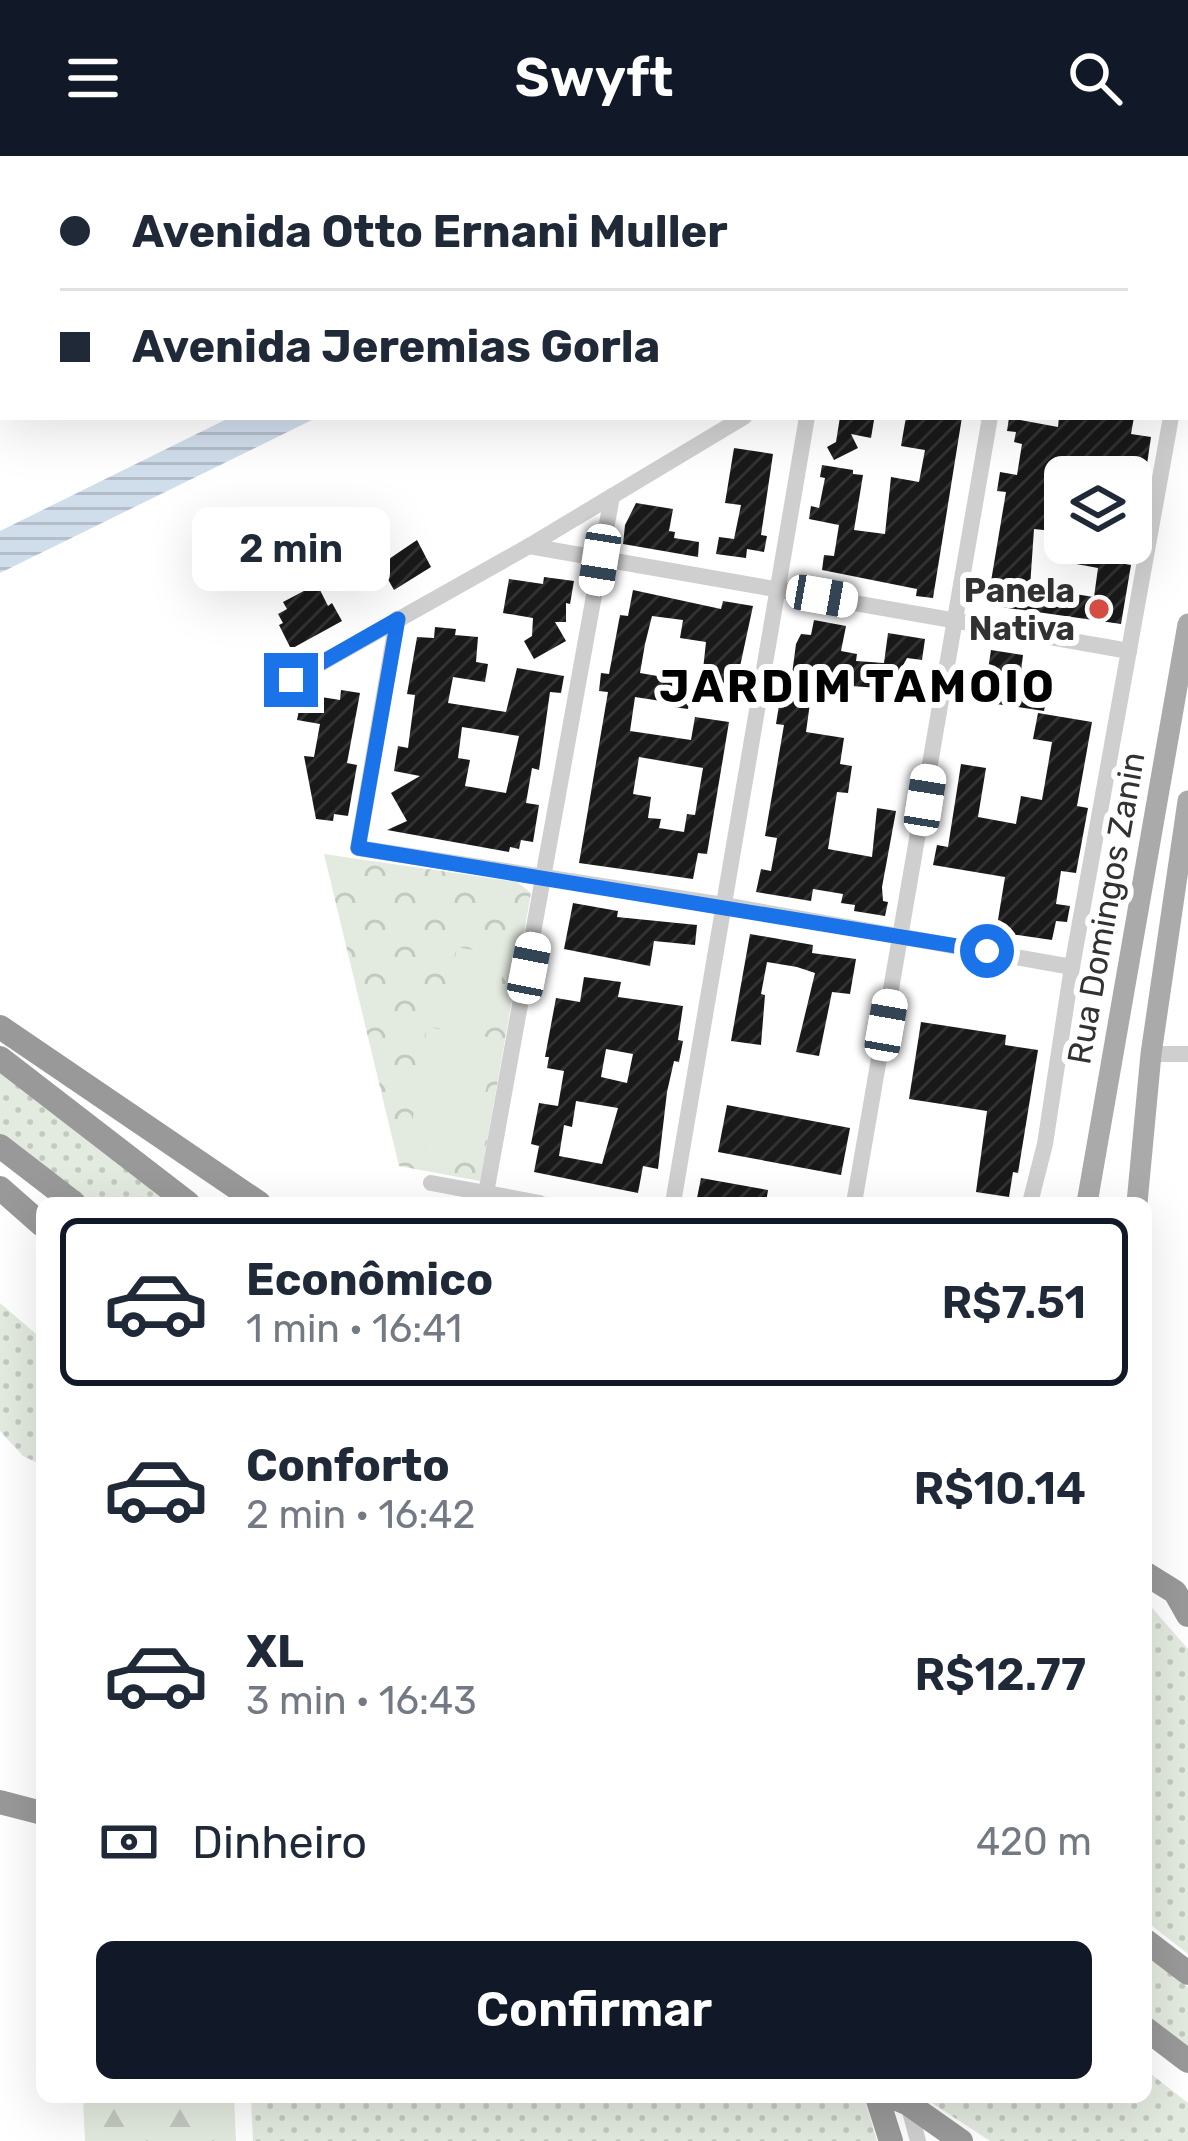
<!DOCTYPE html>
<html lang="pt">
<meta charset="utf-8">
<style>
body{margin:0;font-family:Rubik,sans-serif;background:#f2f2f3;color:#1f2937;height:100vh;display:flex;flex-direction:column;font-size:45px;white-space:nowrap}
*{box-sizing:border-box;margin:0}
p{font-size:39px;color:#747a83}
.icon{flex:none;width:66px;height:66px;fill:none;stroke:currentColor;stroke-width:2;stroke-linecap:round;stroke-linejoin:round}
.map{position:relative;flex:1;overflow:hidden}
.drawer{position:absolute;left:36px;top:1041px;width:1116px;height:906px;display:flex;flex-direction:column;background:#fff;border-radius:18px;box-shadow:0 12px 48px #0002}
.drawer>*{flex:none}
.banner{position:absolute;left:0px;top:0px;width:1188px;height:264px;box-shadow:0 12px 48px #0002;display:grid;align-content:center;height:264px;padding:0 60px;background:#fff}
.fabs{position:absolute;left:1044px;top:300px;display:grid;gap:24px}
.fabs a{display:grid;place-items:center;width:108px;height:108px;border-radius:18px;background:#fff;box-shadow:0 12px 48px #0002;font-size:60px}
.end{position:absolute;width:54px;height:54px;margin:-27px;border:15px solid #1a73e8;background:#fff;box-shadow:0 0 0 6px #fff}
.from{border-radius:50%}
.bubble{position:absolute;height:84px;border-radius:18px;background:#fff;box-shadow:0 12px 48px #0002;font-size:39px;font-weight:600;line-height:84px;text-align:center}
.car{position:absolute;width:36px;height:72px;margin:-36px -18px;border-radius:15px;box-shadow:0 0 9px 3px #0007;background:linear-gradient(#fff 24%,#345 0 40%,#fff 0 76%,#345 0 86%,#fff 0)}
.banner b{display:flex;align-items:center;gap:42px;height:114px;font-size:45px}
.banner b+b{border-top:3px solid #e0e1e3}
.banner i{width:30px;height:30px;background:#1f2937}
ul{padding:21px 0 0;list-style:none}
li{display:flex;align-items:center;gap:36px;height:168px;margin:0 24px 18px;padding:0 36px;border:6px solid transparent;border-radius:18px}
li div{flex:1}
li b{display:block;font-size:45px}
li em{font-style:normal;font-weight:600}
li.active{border-color:#111827}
li>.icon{width:108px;height:108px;stroke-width:1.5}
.pay{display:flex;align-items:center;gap:30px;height:132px;padding:0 60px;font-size:45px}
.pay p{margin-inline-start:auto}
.button{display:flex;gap:24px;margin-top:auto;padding:24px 60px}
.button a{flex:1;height:138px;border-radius:18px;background:#111827;color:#fff;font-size:48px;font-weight:600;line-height:138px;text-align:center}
header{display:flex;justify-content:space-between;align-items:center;height:156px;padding:0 60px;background:#111827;color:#fff;font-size:54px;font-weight:600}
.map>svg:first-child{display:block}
</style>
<header><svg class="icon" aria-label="menu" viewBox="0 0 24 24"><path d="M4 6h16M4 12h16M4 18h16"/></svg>Swyft<svg class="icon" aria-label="search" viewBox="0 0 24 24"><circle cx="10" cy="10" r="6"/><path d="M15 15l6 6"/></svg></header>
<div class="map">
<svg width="1188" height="1985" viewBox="0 0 1188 1985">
<defs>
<pattern id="grass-dots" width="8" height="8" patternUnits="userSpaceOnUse" patternTransform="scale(3)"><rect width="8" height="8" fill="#e3eadf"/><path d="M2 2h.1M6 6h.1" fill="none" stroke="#c3c9c0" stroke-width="1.8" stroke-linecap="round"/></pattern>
<pattern id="forest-firs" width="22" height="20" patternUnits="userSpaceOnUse" patternTransform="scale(3)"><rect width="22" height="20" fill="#e3eadf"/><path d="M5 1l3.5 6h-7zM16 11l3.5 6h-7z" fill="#c3c9c0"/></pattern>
<pattern id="park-crowns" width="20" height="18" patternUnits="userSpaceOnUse" patternTransform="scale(3)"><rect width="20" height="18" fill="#e3eadf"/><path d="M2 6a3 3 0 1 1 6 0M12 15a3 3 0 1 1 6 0" fill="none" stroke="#c3c9c0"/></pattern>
<pattern id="water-rules" width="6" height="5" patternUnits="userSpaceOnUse" patternTransform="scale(3)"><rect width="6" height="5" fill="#d0ddeb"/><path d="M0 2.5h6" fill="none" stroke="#b3beca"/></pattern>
<pattern id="building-hatch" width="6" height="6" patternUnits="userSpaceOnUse" patternTransform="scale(3)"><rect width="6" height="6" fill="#191919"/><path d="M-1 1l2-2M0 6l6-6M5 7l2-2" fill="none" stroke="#323232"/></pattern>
</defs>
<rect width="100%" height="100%" fill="#fff"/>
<g fill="url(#grass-dots)">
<path d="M0,911L175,1047H90L0,978Z"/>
<path d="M0,1147L42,1183V1309L23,1300L0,1275Z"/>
<path d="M1146,1445L1188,1493V1798L1146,1765Z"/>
<path d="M1146,1799L1188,1831V1892L1146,1860Z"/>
<path d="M1146,1914L1188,1947V1985H990L923,1941H1146Z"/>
<path d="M251,1941H864L877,1985H253Z"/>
</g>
<path fill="url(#forest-firs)" d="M83,1941H234L236,1985H85Z"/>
<path fill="url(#park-crowns)" d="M324,698L517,726L531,737L480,1025L399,1010Z"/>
<g fill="#e3eadf">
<path d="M457,791L506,800L493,869L444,860Z"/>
<path d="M427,871L494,882L476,998L409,987Z"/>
</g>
<path fill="url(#water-rules)" d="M231,261H318L0,417V375Z"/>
<g fill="url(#building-hatch)" fill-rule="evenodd">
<path d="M840,261L874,264L871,282L851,278L858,292L834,304L827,291L836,286Z"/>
<path d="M906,261H962L933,442L916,440L917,433L822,414L824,399L834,400L839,369L809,363L811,350L819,352L825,322L820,321L822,309L853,314V318L863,319L854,374L885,378L891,321L919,326L925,294L901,290Z"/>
<path d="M1059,261H1134L1131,278L1151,281L1147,308L1139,307L1136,321H1065L1063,376L1034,373L1030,431L1094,441L1098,412L1060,405L1063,387L1122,390L1119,407L1131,409L1121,468L987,449L1006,336L997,335L1000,316L1017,319L1022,288L1014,286L1016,276L1007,275L1009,262L1058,271Z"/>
<path d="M734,292L773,298L761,379L767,380L764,396L747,393L746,402L716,398L719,381L734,383L741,349L725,347Z"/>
<path d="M636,347L673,353L669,375L675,376L674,382L699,386L698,401L623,388L625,369Z"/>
<path d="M417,384L431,411L394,434L380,409Z"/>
<path d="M544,421L574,425L570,448L566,447V466H555L566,485L534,503L524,485L532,480L533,462L503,457L509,423L543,428Z"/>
<path d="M317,428L328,450L332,447L342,465L291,493L279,469L283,467L278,458L287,453L283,446Z"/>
<path d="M633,434L721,453L723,445L753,450L736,529L702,523L706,486L680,482L683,464L652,460L645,488L640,517L692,526L688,553L673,551L674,547L635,541L630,575L691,584L695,561L729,566L707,698L698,697L693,723L579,707L608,536L599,535L601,517L609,518L620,459L628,460ZM639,601L703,612L695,659L687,658L684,676L659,672L661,663L648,662L651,641L633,638Z"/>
<path d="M814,464L846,470L841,495L857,498L856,505L884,507L888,477L925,483L922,504L907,502L894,526L881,519L880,532L791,526L796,488L801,478L811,479Z"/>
<path d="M435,471L456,473L455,479L478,481L476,506L488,508L485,526L453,521L448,547L506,556L517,512L564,520L561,537L550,536L539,614L532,612L526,647L539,649L533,686L521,684L519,693L510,691L509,696L387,674L407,665L391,637L420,620L394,615L398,590L408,592L415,539L407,538L417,481L434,482ZM462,571L519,580L506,637L465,630L470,604L458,602Z"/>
<path d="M991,494L1023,499L1020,523L1049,529L1044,555L983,546Z"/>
<path d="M341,534L360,537L347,607L357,609L348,660L334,658L333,665L316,663L304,600L314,601L320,568L297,564L300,549L313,552L315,540L340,544Z"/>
<path d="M780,543L810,547L806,576L844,582L840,608L852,610L848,637L837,636L828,693L872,701L877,652L896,655L882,731L883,745L888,746L885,760L854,755L855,749L841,747L843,738L813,733L811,745L756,736L761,713L771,715L777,682L765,680L784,569L776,568Z"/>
<path d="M1038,557L1092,566L1077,650L1088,652L1076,717L1061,715L1056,748L1070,750L1067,766L1056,765L1052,784L996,776L1005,721L933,709L937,689L948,691L961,608L986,612L978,661L1016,668L1021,640L1042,644L1052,586L1033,583Z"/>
<path d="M573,747L618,755L617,761L697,769L695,789L654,785L650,810L564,793Z"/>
<path d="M750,778L813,789L812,797L856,803L850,838L832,836L819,900L796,896L815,817L797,811L767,806L761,838L765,839L761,889L731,885Z"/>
<path d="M584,821L621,826L618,841L683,850L678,884L683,885L679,906L674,905L667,936L658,1013L643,1010L638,1037L534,1016L539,990L531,988L539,947L558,950L564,915L547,912L549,901H545L556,842L580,846ZM606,893L633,898L627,927L601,921ZM576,945L618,952L602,1008L559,1000L564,969L572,971Z"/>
<path d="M921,866L1006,879L1005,889L1038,894L1018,1017L1013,1016L1009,1041L976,1036L987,955L909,943Z"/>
<path d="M727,949L850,972L841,1019L718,996Z"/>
<path d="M701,1022L768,1034L766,1047H696Z"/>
</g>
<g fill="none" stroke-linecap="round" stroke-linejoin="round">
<g stroke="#cfcfcf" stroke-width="16">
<path d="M114,0L115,3"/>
<path d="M629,0L630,3"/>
<path d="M862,3L863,0"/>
<path d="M1031,3L1032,0"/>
<path d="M0,33H3"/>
<path d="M1185,109H1188"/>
<path d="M1185,185L1188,171"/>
<path d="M0,218L3,217"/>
<path d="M529,390L1129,495"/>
<path d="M397,463L358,692L724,749L1072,811"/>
<path d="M291,524L529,390L744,261"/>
<path d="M1151,898H1188"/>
<path d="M431,1027L540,1047"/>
<path d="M486,1037L612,340"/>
<path d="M673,1047L807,261"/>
<path d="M854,1047L990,261"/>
<path d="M1030,1047L1045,988L1072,811L1171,261"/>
<path d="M908,1948L918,1985"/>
</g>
<g stroke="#aaa" stroke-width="21">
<path d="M1087,1047L1188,468"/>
<path d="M1137,1047L1151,898L1188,645"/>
</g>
<g stroke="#999" stroke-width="24">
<path d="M0,871L259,1047"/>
<path d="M0,902L188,1047"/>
<path d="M0,990L74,1047"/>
<path d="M0,1032L42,1069"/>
<path d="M1146,1418L1175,1436L1188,1459"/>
<path d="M0,1646L42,1657"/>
<path d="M1146,1785L1188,1817"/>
<path d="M1146,1873L1188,1905"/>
<path d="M877,1941L891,1985"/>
<path d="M892,1941L907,1947L961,1985"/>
</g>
</g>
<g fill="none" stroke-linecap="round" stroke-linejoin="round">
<path stroke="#1a73e8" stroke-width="15" d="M291,524L398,463L358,692L987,795"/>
</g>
<circle fill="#d64d46" stroke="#fff" stroke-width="4.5" cx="1099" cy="453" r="12"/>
<g text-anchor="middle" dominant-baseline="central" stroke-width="12" stroke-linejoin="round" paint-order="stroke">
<g font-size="33" font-weight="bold" fill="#323232" stroke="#fff" text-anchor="end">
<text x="1075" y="434">Panela<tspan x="1075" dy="38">Nativa</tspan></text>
</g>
<g font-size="33" fill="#323232" stroke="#fff">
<text transform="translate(1106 752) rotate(-80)">Rua Domingos Zanin</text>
</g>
<g font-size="45" font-weight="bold" letter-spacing="3" fill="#000" stroke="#fff">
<text x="858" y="530">JARDIM TAMOIO</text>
</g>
</g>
</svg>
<div class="fabs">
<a><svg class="icon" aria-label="layers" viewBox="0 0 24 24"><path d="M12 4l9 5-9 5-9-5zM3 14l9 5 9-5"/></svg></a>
</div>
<i class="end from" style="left:987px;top:795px"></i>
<i class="end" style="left:291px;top:524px"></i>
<div class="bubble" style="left:192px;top:351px;width:198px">2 min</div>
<i class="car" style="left:600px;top:404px;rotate:189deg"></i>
<i class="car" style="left:822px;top:440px;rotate:100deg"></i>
<i class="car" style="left:925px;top:644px;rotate:9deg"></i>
<i class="car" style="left:529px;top:812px;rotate:11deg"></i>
<i class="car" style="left:886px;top:869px;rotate:10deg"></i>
<div class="banner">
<b><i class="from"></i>Avenida Otto Ernani Muller</b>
<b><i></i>Avenida Jeremias Gorla</b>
</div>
<section class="drawer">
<ul>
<li class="active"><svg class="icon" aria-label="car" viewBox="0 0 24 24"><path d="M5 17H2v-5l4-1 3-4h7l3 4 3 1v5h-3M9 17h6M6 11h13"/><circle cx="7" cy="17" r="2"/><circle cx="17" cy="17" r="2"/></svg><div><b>Econômico</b><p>1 min · 16:41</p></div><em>R$7.51</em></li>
<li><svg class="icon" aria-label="car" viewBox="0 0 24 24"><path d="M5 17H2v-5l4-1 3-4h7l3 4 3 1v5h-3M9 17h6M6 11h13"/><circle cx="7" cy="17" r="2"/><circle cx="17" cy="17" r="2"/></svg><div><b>Conforto</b><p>2 min · 16:42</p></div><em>R$10.14</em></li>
<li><svg class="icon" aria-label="car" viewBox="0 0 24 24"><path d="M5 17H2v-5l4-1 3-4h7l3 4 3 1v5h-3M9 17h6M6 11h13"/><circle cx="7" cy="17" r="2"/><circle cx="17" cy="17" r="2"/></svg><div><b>XL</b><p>3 min · 16:43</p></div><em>R$12.77</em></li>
</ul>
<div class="pay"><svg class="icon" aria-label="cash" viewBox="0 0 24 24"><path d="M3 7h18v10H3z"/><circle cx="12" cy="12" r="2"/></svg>Dinheiro<p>420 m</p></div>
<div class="button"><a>Confirmar</a></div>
</section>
</div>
